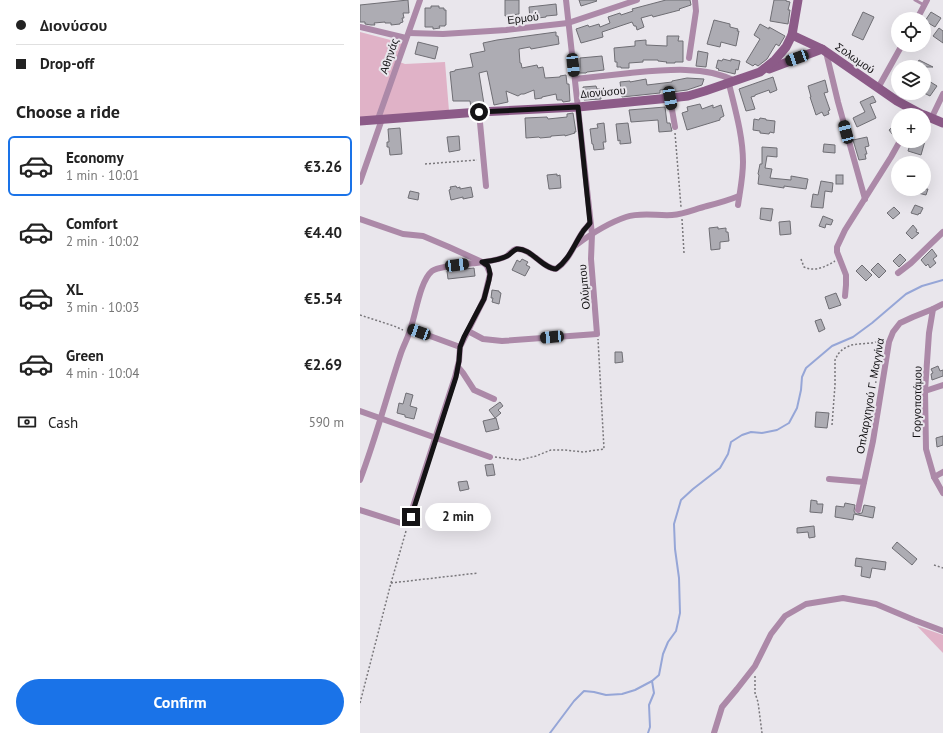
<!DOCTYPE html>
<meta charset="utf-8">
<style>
body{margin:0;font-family:"PT Sans",sans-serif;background:#f2f2f2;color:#222;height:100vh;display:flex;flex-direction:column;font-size:15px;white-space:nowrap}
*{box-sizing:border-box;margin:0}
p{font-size:13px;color:#767676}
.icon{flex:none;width:22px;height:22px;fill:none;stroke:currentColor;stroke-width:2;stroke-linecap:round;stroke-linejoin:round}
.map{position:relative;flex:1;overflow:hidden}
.side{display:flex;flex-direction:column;background:#fff;width:360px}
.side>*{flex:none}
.hud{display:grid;align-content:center;height:88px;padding:0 16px;background:#fff}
.buttons{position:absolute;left:531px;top:12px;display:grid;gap:8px}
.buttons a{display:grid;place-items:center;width:40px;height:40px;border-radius:50%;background:#fff;box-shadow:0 4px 16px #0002;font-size:20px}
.end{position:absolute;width:18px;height:18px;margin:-9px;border:5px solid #141315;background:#fff;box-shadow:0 0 0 2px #fff}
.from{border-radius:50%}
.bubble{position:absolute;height:28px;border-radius:14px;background:#fff;box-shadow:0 4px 16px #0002;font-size:13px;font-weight:800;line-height:28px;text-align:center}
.car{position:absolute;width:12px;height:24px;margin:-12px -6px;border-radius:5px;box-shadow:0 0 3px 1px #0007;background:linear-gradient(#222 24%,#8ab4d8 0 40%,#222 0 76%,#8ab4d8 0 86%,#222 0)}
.hud b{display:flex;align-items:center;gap:14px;height:38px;font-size:15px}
.hud b+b{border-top:1px solid #e0e0e0}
.hud i{width:10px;height:10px;background:#222}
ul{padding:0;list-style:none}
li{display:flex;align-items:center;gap:12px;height:60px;margin:0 8px 6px;padding:0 8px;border:2px solid transparent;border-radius:6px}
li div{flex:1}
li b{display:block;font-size:15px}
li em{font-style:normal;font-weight:800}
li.current{border-color:#1a73e8}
li>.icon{width:36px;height:36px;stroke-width:1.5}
h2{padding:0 16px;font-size:18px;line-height:48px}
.pay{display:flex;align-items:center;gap:10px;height:44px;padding:0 16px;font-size:15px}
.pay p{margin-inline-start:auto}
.cta{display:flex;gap:8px;margin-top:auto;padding:8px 16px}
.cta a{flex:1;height:46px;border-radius:24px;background:#1a73e8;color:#fff;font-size:16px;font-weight:800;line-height:46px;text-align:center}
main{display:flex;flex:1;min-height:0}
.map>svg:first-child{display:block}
</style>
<main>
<section class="side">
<div class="hud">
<b><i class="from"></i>Διονύσου</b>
<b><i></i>Drop-off</b>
</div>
<h2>Choose a ride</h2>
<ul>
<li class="current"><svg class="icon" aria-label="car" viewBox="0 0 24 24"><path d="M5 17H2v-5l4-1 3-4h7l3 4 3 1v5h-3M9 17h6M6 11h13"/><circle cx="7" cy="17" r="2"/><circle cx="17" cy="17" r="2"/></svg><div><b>Economy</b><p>1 min · 10:01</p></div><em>€3.26</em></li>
<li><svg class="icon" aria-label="car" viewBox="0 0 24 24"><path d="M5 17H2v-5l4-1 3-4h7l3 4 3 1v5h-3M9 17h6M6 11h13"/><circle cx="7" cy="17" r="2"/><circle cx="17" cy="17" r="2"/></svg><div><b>Comfort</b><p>2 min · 10:02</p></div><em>€4.40</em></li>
<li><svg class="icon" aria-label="car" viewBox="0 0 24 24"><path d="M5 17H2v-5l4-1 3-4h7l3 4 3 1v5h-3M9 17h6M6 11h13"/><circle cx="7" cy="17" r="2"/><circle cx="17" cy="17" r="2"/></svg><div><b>XL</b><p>3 min · 10:03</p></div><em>€5.54</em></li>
<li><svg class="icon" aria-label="car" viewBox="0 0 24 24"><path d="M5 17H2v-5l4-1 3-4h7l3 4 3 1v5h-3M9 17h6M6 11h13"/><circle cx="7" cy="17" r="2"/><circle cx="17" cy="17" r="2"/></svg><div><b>Green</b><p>4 min · 10:04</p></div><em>€2.69</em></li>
</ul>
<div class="pay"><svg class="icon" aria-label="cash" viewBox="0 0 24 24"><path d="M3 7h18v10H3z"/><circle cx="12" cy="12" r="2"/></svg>Cash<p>590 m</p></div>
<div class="cta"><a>Confirm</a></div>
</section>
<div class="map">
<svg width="583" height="733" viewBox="0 0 583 733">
<rect width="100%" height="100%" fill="#e9e6ec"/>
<g fill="#e0b2c7">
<path d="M0,32L42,43L37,61L45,64L85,62L89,111L0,118Z"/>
<path d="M557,626L583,635V653Z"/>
</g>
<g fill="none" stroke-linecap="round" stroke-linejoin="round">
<g stroke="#96a6d7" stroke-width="2">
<path d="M190,733L214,701L224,691L234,692L246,695L262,694L275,690L292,681L299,675L303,654L308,642L316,631L320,613L319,578L315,549L314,524L321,500L333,489L360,468L368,454L371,442L382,435L391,432L402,433L417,430L429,423L437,408L441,390L442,377L446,368L472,346L493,337L512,323L546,294L562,286L583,280"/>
<path d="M288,733L290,727L289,705L294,693L292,681"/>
</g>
</g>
<g fill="#adacb3" stroke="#6f6e74">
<path d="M48,0L49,13H43L44,18H42L43,22L40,23V24L31,25V23H25V22L14,23L15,25H11L5,24V22H0V5Z"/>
<path d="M145,0H159V14L145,16Z"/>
<path d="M219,0H236L237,1L221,6Z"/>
<path d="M306,0H330L331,5L319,9L320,10L293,17L292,15L281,18L284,27L277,30L276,26H274L272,22L242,32L243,37L221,43L216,29L228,25L229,27L239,24L240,27L250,23L248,17L260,13L261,15L273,11L272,9Z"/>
<path d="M414,0H426V1L430,2L428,10H430L428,24L410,21Z"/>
<path d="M196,4L197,15L186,16V17L170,19L169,7Z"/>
<path d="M71,6H79V8H84V10H86V25H85V26H79L80,28L73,29V27H65V8H71Z"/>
<path d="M503,12L514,17L503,40L492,35Z"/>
<path d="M571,12L581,18L575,27L565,21Z"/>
<path d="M354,20L370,24V27L378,29L377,31H379L376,46L361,42L360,47L347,44Z"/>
<path d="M400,24L409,29V27L425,36L419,46L416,44L407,59L398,66L395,64L393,66L386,62L400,39L394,35Z"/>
<path d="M579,28L583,31V43L573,36Z"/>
<path d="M196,32V36H198L199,44L171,49L170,47L159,49L160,63H161L162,68L177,65L178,68L183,67L185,78L200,77V76L206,75L207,84H209L210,101L203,102L202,100H197L196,94L182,97V98L175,99L174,90L164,94H161L158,96L146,91L148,102L134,105L127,71L119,73L124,104L119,105V106L111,107L110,101H93L90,72L95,71V70L113,67L110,54L125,51L123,43L137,40Z"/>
<path d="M307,36H319L318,41H323V62H315V63H306L307,62L298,61V60H283V62L269,63V68H261V67H257V62H255L254,48L275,46V41L286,40V45L307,46Z"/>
<path d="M58,42L78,47L75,59L55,54Z"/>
<path d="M338,51L348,53L346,67L336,66Z"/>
<path d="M242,56L244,70L227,72L226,73H219L220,67V58Z"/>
<path d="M363,59L371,61V59L380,61L378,70L376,69L375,74L358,70L359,69L356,68L358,60L362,61Z"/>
<path d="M559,60L573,67H555Z"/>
<path d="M413,77L417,90L410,93L409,90L395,95V96L391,97L395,109L386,111L379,89Z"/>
<path d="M327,78L344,79L342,85L327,90L312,92V88L300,90V93L262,97L260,82L270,81V82L286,79L287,85L312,82V81Z"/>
<path d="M564,78L577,86L570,96L564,93Z"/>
<path d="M465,80L468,92L464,93L470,110L468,111L469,114L464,116L462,112L456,115L450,97H451L448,86Z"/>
<path d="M236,86L237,89H240L241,99L224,100L223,87Z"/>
<path d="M513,96L516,102L510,104L516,118L497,127L493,118L505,112L500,102Z"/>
<path d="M340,104L342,109L353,105V108L361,105L364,116L360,118V120L327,130L322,113L328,111L327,107Z"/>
<path d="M305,107L307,123H310L312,131L299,132L298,120L271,122L269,110Z"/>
<path d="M213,113L216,132H214L215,133L205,136V135L191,136V137L180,138L179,137L166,138L165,118L187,117L188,119L207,117V114Z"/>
<path d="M400,118L406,119V120L415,121L414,133L410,132L409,134L400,133V131L393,130L394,119L399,120Z"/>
<path d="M538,122V137L536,139L529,130Z"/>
<path d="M244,123L246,142H243L244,149L234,150L233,144H232L230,129L238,128L237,124Z"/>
<path d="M268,123L271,143L260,144V140L258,141L256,124Z"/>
<path d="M40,128L42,154L30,155L29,147H27V142H29L28,129Z"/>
<path d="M99,136L100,150L89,152L87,137Z"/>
<path d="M507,137L509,146L505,147L507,154H505L506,159L499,160L493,140Z"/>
<path d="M551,141H565L561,155L548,151Z"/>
<path d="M464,144L475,145V153L463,152Z"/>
<path d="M402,147L417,148V157L407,156L405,168L412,169L410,178L431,180V176L448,179L446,189L424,186V188L398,184L399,175L398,174L400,164H402Z"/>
<path d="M197,174V176L200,175L201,188L189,189L187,175Z"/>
<rect x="476" y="175" width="7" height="9"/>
<path d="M461,181L473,183L472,192L465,191L463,208L451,207L453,194L458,195Z"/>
<path d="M96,186L97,188L100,187V189L111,187L113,197L103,199V197L91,200L89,190L91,189L90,187Z"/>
<path d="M551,189H568L566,195L550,191Z"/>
<path d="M50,191L59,193L58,200L48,198Z"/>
<path d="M555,205L563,208L560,214L559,213L558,215L551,213Z"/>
<path d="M534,207L540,213L533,219L527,213Z"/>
<path d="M401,208L413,209L411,221L400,219Z"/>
<path d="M463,216L473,220L471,225L466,224L465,228L459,226Z"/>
<path d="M430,221L431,234L420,235L419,222Z"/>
<path d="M553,225L557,230L556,232L559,233L552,239L546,233Z"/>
<path d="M358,227V229L366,228V232H368L369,241L360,242V249L351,250L349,228Z"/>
<path d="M572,249L577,256L573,259L576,263L570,268L568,264L566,266L561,260Z"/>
<path d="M540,254L546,260L539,267L533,261Z"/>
<path d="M162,259L168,262L166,265L170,267L165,276L152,270L157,260L160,262Z"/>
<path d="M518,263L526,271L519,278L511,270Z"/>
<path d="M502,265L512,275L506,281L496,271Z"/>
<path d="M114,268L115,276L88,279L87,271Z"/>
<path d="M132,290L139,291V292L141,293L139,304L132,302L133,298H131Z"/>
<path d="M476,293L481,305L469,309L465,297Z"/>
<path d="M461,319L465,329L459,332L455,321Z"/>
<path d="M255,352H262L263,362L255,363Z"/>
<path d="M578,366L580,371L583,370V376L572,380L571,374L573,373L571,369Z"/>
<path d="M46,393L53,395L50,406L57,408L54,419L45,417V415L37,413L39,403L43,404Z"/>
<path d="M140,402L143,406L138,410L141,413L135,418L129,410Z"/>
<path d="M456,412L469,413L467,428L455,427Z"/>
<path d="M136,418L139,429L126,432L123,421Z"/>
<path d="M583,436V445L577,447L576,438Z"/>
<path d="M133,464L135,475L127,476L125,465Z"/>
<path d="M107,481L109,489L100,491L98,482Z"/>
<path d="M451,500L457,501V504H463L462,513L450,512Z"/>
<path d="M485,503L495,505L494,511L495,513L497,514L502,513L504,505L515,507L513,518L494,514L493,520L475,517L476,506L484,507Z"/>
<path d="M454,526L455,537L449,538L448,532L437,533V528Z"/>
<path d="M537,542L557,559L552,565L532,548Z"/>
<path d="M496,558L526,562L525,570L512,568L510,578L501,576L502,567L495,566Z"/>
</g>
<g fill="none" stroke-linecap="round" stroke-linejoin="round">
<g stroke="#79777b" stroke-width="1.5" stroke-dasharray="2 2" stroke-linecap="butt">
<path d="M315,133L321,207"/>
<path d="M65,164L117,160"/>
<path d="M322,219L324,253"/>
<path d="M441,259L444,267C455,272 465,267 475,261"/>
<path d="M0,315L34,326L43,330"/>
<path d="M472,425L475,385V360L478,354L483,349L491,345L498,344L512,343L523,340"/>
<path d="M135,457L160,460L176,456L191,450H205L223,452L244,449L238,339"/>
<path d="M574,565L583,568"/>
<path d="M31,583L118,573"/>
<path d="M395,676V693L398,702L402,733"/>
<path d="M0,703L31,583L46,531"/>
</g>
<path stroke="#ac89a8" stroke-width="3" d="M555,0L564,5"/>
<g stroke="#ac89a8" stroke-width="6">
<path d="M557,19L567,0"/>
<path d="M0,27L46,38"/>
<path d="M49,33L83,34L146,30L208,23L277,0"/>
<path d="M466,52L478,102L505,199"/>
<path d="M329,58L336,11L335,0"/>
<path d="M215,79C233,77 251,75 270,73C302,70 345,65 375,81"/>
<path d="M369,84C375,109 383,136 383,162C383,177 380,191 378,205"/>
<path d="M518,88L542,45"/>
<path d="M310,98L315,127"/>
<path d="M119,112L126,186"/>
<path d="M18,119L60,0"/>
<path d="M571,119L583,94"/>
<path d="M0,182L22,119"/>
<path d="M0,219L43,234L63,236L89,247L122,262L127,266L130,274L124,299L108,331"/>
<path d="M216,245C231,234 248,223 266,217C281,212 297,216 312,215C325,214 335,209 347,206C359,203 369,200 379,196"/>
<path d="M538,273L551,263L583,232"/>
<path d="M485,296L486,285V275L477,252V247L485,230L531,157L540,141"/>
<path d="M573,309L569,333L565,391L566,449L574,477L583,493"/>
<path d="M100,347L108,331L123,339L142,341L237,334L231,259L232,234L206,0"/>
<path d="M98,367L103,373L114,390L134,399"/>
<path d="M565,391L583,385"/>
<path d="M0,411L130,457"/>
<path d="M574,477L583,472"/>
<path d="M469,479L504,482"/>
<path d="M0,480C16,438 27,395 41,353C44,344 49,336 51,327C56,313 60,281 72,271C82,265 111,264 123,262C130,261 140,260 147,256C150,254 152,250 156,249C170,247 183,269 196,269C209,261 214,245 222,233C224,229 228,226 230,223"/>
<path d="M0,510L47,525L95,377L99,361L100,347L51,329"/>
<path d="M498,510L513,441L529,342L533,332L540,323L553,317L573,309L583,304"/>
<path d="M354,733L362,707L377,689L395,666L411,634L425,616L446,604L483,598L516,604L554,620L583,631"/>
</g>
<g stroke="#8c5b88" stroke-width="9">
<path d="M432,35L462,49L537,101L563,115"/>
<path d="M409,69L462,49"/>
<path d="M564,115L583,123"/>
<path d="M0,121L119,112L218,107L310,98L328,96L345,91L400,72L415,60L426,47L432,35L438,0"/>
</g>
</g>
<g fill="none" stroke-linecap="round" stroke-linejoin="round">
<path stroke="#141315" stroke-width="5" d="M51,517L96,377L99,361L100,347L104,337L124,299L129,280L130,274L129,269L128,266L122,262C130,261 140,260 147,256C151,254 153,250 157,249C171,248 183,269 196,269C209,260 214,245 222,233C224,229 228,226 230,223L218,107L119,112"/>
</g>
<g text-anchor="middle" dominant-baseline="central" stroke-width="4" stroke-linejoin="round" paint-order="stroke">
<g font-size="11" fill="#141315" stroke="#e9e6ec">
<text transform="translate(163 18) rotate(-7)">Ερμού</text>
<text transform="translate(29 56) rotate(-71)">Αθηνάς</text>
<text transform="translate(495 58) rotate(35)">Σολωμού</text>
<text transform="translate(243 92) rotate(-5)">Διονύσου</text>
<text transform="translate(224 287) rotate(-95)">Ολύμπου</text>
<text transform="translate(510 396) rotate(-80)">Οπλαρχηγού Γ. Μαγγίνα</text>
<text transform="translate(557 402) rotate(-89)">Γοργοποτάμου</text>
</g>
</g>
</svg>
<div class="buttons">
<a><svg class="icon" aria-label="locate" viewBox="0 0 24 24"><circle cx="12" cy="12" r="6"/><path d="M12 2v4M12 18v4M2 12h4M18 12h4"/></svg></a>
<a><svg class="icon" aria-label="layers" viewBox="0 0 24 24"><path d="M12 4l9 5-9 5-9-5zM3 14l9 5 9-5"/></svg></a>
<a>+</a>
<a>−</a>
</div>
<i class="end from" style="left:119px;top:112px"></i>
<i class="end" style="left:51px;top:517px"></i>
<div class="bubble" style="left:65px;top:503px;width:66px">2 min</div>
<i class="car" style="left:437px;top:58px;rotate:250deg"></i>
<i class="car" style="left:213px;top:65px;rotate:174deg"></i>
<i class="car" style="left:310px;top:98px;rotate:170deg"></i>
<i class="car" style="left:486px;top:132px;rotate:345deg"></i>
<i class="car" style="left:97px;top:265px;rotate:83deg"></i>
<i class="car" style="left:59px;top:332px;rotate:290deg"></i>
<i class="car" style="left:192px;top:337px;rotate:265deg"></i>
</div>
</main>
